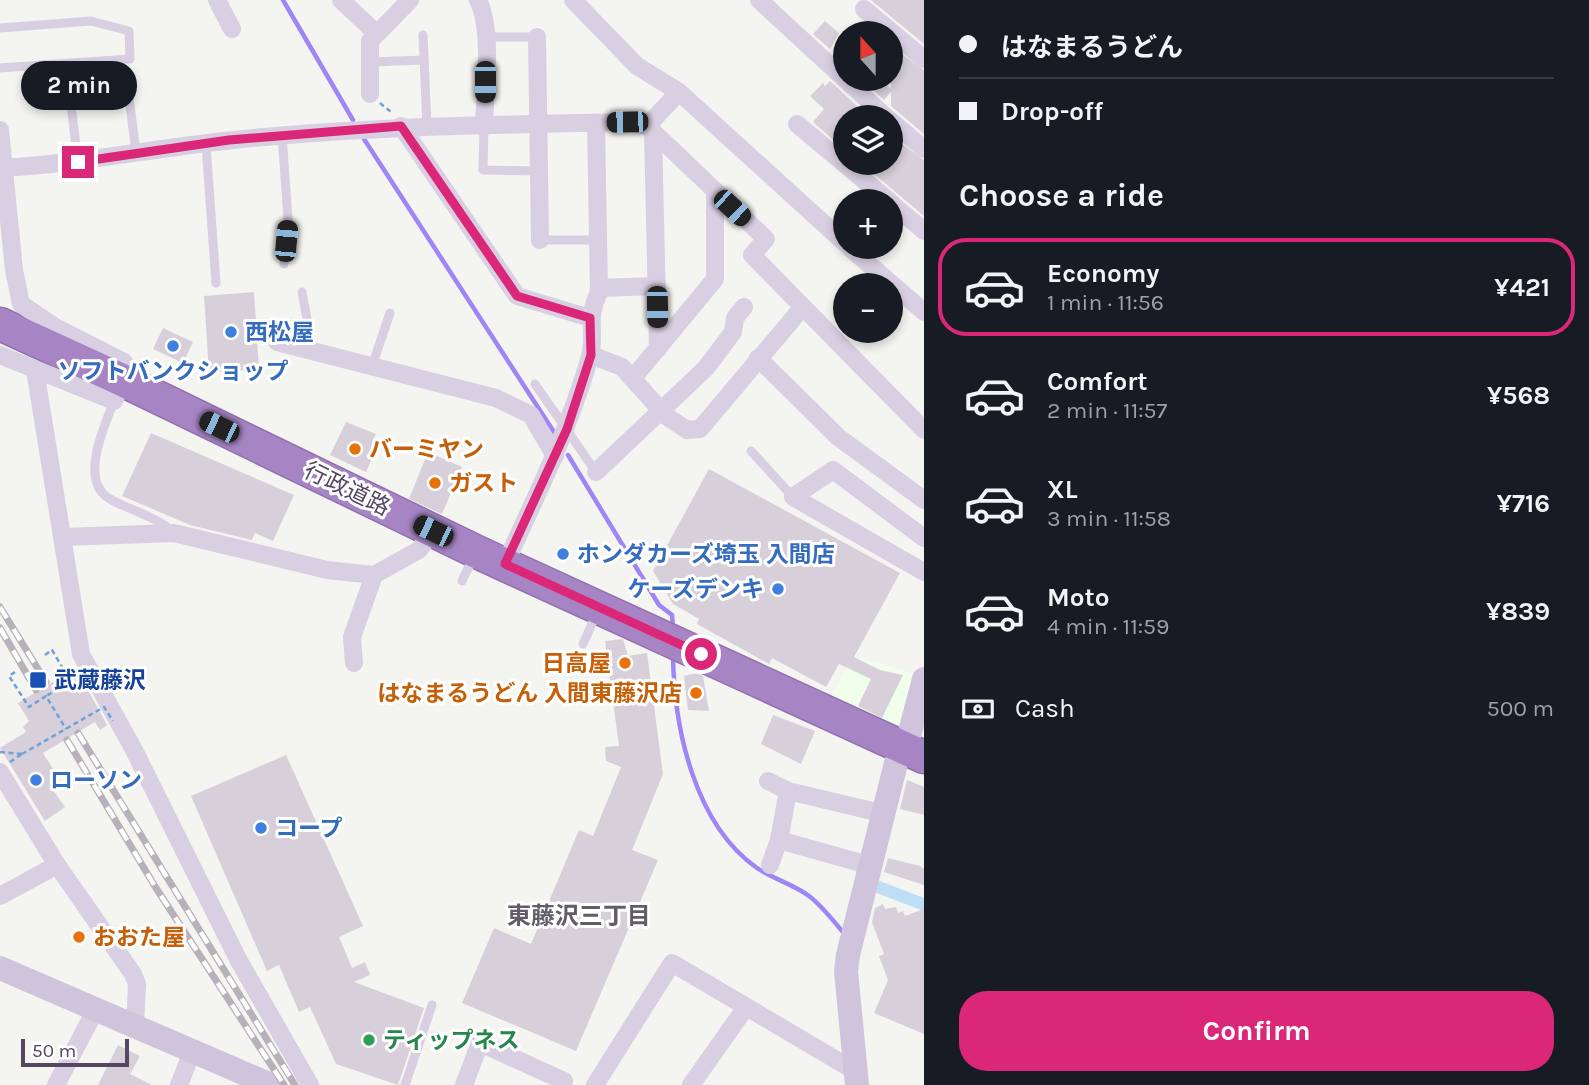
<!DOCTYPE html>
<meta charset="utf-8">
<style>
body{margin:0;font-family:Karla,"Noto Sans JP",sans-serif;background:#20242c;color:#f1f3f6;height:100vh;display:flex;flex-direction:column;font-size:26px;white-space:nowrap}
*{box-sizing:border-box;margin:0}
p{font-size:23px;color:#9ea1a6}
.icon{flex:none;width:38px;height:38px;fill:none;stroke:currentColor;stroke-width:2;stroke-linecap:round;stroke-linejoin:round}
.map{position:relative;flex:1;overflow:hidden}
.side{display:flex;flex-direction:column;background:#171b24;width:665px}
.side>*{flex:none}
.guide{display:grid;align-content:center;height:154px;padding:0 35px;background:#171b24}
.needle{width:46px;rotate:339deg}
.buttons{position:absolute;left:833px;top:21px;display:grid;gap:14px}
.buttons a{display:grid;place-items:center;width:70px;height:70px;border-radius:50%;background:#171b24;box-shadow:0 4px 10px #0003;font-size:35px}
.scale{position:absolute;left:21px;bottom:18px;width:108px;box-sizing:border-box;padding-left:7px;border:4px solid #544761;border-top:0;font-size:19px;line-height:24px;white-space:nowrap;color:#544761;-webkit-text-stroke:5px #fff;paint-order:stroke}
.end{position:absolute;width:32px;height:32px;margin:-16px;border:9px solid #db2777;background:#fff;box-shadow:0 0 0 4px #fff}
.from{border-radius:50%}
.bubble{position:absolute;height:49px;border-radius:24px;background:#171b24;box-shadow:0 4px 10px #0003;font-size:23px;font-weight:700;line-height:49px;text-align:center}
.car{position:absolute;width:21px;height:42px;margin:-21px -10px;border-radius:9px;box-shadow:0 0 5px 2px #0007;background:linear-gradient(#222 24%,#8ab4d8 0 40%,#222 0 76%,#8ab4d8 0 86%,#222 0)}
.guide b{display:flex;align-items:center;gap:24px;height:66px;font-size:26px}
.guide b+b{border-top:2px solid #363941}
.guide i{width:18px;height:18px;background:#f1f3f6}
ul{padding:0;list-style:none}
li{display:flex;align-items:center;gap:21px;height:98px;margin:0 14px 10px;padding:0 21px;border:4px solid transparent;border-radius:28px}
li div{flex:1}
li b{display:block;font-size:26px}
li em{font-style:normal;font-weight:700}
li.on{border-color:#db2777}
li>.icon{width:63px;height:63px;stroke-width:1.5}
h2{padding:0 35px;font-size:32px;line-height:84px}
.pay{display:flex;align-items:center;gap:18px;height:77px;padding:0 35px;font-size:26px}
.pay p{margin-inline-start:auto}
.cta{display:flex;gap:14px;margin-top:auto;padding:14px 35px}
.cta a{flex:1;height:80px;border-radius:28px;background:#db2777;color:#fff;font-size:28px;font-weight:700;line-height:80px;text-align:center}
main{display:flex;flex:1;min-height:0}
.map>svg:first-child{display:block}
</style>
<main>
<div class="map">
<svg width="924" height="1085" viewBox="0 0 924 1085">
<rect width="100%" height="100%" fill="#f4f4f1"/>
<path fill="#f0feeb" d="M853,656L916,674L901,730L827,703Z"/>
<path fill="#bddef4" d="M877,880L924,898V911L874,892Z"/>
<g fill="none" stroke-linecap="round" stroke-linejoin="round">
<g stroke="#9f86f6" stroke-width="4.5">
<path d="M283,0L353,120"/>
<path d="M364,139L554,432"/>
<path d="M568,455L659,605L672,615L673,627"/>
<path d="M673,656C674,727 694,824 757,868C773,879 793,884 809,896C821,905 832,919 842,931"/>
</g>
</g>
<g fill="#d7d0da">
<path d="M871,0H924V44Z"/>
<path d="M825,21L839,33L830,49L813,34Z"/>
<path d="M891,46L924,70V134L891,106V92L884,100L861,79H878L891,89Z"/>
<path d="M830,81L869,117H845V150L813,122L824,109L810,96L823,83L825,86Z"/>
<path d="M891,136L924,160V216L861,163H891Z"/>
<path d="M254,292L259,369L209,373L204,296Z"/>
<path d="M163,328L193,342L183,363L153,349Z"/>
<path d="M346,422L376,434L373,440L379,443L366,472L330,455Z"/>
<path d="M151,433L294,495L273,541L255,533L252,540L190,525L122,496Z"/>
<path d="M428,452L462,467L442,514L409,499Z"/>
<path d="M709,469L900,573L854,657L880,670L903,675L882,718L858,706L871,679L839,664L826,687L772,658L769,664L697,624L699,619L673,604L653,571Z"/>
<path d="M623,639L628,656L647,653L663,774L632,850L658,860L576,1051L462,1003L494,928L531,944L579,830L593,836L621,767L606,761L605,747L619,746L605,641Z"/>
<path d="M76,668L107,725L100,730L95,722L43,753L60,780L50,786L65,807L45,821L0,748L26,732L23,727L29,721L18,703Z"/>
<path d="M697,673L703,676L709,711L688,710L684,676Z"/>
<path d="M773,715L815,731L801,764L761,744Z"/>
<path d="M286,755L363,926L339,937L352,968L365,962L370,975L354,982L424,1008L398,1085L336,1064L310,1007L299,1012L279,965L267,971L191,796Z"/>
<path d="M907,780L924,787V815L900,809Z"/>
<path d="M888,858L920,866L924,869V885L884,872Z"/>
<path d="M883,904L885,909L896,907L898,913L903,911L905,916L924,909V1034L874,1013L888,980L879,956L884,954L872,922L875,908Z"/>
<path d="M118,1045L140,1056L130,1074L152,1085H98Z"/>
</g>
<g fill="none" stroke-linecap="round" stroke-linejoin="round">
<defs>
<path id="highway" d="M0,324L120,379L477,552L924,757"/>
</defs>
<use href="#highway" stroke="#9370b1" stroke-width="35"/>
<g stroke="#71a1d7" stroke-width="2.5" stroke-dasharray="5 3.5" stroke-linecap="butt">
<path d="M380,103L391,112"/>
<path d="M0,752L22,754"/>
<path d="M10,762L22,754"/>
</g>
<g stroke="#d8cfe2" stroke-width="9">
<path d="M0,28L91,21L129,31L130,59L0,68"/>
<path d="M423,35L427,127"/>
<path d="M485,37H537"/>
<path d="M370,62L424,60"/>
<path d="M70,97L78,162"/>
<path d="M129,97L136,153"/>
<path d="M484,126L483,170L539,171"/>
<path d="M282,135L288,219L284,264"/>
<path d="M206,145L216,283"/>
<path d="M540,240H598"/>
<path d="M302,292L313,351"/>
<path d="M372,366L390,313"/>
<path d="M535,384L596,472"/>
<path d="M114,401C105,425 78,481 110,499C131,511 154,515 173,532"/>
<path d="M751,451L793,497"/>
<path d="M462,581L474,556"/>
<path d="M583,644L597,612"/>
<path d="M405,1085L432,1005"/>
</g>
<g stroke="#d8cfe2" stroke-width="18">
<path d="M217,0L232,29"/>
<path d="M341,0L376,33"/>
<path d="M478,0C493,29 485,92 484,126"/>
<path d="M573,0L637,66L679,92L845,243"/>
<path d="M759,0L886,117"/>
<path d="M864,9L924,59"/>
<path d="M537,37L540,240"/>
<path d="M370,94V41L410,0"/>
<path d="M891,121L924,149"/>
<path d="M797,124L889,201"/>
<path d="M401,126L517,296L590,318"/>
<path d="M647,126L766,239L752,255L924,430"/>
<path d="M0,130L14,270L21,304L55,327L124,362"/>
<path d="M653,132L658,349"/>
<path d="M0,168C79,164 155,148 233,140C364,126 495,125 627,122L647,126L679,92"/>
<path d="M891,203L924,231"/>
<path d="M849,247L924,312"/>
<path d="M599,288L657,286"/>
<path d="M277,342L496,398L531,415L555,456"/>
<path d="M0,355L114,401L123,380"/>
<path d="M591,355L622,367L666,416L687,430L700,429L802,308"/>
<path d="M758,358L838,437L924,500"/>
<path d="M35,370L81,654L134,750L239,961L310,1085"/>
<path d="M633,378L715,279V192"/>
<path d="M596,472L706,368L733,332L735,318L744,307"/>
<path d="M63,537L174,533L327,570L374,575"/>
<path d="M924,538L833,470L793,497L924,572"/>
<path d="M505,564C536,497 568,431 589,360C597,335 585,320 599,292L596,123"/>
<path d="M354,663L352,637L374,575L419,550L433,531"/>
<path d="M0,772L57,865"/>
<path d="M768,781L788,791L885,814"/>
<path d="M779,840L872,866"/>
<path d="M770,865L779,840L788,791"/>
<path d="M0,896L57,865L133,974L137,984L135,1026"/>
<path d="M56,1085L95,1011"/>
<path d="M179,1085L192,1052"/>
<path d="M464,1085L480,1043L564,1081L561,1085"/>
<path d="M595,1085L672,963L855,1071"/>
<path d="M691,1085L746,1007"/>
</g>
<g stroke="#d0c3dc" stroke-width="24">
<path d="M0,968L271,1085"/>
<path d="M857,1085L846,971L848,955L896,763L910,732L924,679"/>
</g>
<use href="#highway" stroke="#a785c5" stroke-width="32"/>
<defs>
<g id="rail">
<path d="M0,607L46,682"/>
<path d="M0,628L36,690"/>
<path d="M78,733L295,1085"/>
<path d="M67,740L156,888L284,1085"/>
</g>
</defs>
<use href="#rail" stroke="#b7b1ba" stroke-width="7"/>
<use href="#rail" stroke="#fff" stroke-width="4.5" stroke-dasharray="13" stroke-linecap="butt"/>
<g stroke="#71a1d7" stroke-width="2.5" stroke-dasharray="5 3.5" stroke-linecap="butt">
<path d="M45,655L52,650L71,682L46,696"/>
<path d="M15,672L9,676L29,707L46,696L66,729"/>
<path d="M22,754L104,707L113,721"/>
</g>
</g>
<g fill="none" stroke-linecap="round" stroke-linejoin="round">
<path stroke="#db2777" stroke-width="9" d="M78,162L229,140L401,126L517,296L590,318L591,355L567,429L505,564L701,654"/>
</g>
<g fill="#3f7fe0" stroke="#fff" stroke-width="2.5">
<circle cx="231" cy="332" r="7"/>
<circle cx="173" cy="346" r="7"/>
<circle cx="563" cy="554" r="7"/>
<circle cx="778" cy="589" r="7"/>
<circle cx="36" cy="780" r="7"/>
<circle cx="261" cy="828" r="7"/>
</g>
<g fill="#e8710a" stroke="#fff" stroke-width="2.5">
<circle cx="355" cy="449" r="7"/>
<circle cx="435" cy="483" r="7"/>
<circle cx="625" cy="663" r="7"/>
<circle cx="696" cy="693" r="7"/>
<circle cx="79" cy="937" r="7"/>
</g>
<rect fill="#1a4fb4" stroke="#fff" stroke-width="2.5" x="29" y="671" width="18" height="18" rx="3.5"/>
<circle fill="#2e9e5b" stroke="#fff" stroke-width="2.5" cx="369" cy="1040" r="7"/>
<g text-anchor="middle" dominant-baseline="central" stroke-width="6" stroke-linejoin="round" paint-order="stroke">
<g font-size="23" font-weight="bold" fill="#366cbe" stroke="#fff" text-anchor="start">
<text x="245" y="332">西松屋</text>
<text x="173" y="371" text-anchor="middle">ソフトバンクショップ</text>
<text x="577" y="554">ホンダカーズ埼玉 入間店</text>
<text x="764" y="589" text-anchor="end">ケーズデンキ</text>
<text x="50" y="780">ローソン</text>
<text x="275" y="828">コープ</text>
</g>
<g font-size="23" font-weight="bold" fill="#c56008" stroke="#fff" text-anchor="start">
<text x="369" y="449">バーミヤン</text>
<text x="449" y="483">ガスト</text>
<text x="611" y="663" text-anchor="end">日高屋</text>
<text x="682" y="693" text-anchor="end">はなまるうどん 入間東藤沢店</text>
<text x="93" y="937">おおた屋</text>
</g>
<g font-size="23" fill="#544761" stroke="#fff">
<text transform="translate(347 489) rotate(26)">行政道路</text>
</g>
<g font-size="23" font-weight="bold" fill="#164399" stroke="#fff" text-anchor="start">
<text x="54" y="680">武蔵藤沢</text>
</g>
<g font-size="23" font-weight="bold" fill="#27864d" stroke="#fff" text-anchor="start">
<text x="383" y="1040">ティップネス</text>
</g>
<g font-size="24" font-weight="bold" fill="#635d67" stroke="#fff">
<text x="579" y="916">東藤沢三丁目</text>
</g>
</g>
</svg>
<div class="buttons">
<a><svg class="needle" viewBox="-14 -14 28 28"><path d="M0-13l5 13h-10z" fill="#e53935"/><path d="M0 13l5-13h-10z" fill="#9ea1a6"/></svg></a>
<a><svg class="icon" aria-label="layers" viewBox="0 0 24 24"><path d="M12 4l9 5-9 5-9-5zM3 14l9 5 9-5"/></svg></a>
<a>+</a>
<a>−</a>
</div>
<div class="scale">50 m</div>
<i class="end from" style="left:701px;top:654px"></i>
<i class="end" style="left:78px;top:162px"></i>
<div class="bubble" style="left:21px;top:61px;width:116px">2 min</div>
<i class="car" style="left:485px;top:82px;rotate:180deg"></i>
<i class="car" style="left:627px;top:122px;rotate:269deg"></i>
<i class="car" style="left:732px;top:208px;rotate:133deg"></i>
<i class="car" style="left:286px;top:241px;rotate:5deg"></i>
<i class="car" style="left:657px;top:307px;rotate:179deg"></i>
<i class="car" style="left:219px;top:427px;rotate:296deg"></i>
<i class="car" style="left:433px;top:531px;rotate:296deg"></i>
</div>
<section class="side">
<div class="guide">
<b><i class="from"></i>はなまるうどん</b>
<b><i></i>Drop-off</b>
</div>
<h2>Choose a ride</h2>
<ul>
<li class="on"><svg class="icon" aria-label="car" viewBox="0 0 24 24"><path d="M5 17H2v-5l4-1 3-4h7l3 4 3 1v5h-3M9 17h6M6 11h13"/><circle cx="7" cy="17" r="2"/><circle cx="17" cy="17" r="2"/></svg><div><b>Economy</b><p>1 min · 11:56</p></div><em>¥421</em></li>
<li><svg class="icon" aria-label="car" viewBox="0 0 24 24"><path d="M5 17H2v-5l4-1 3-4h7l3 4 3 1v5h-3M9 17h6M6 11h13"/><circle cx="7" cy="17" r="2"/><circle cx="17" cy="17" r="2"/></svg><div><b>Comfort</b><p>2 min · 11:57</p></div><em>¥568</em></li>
<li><svg class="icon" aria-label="car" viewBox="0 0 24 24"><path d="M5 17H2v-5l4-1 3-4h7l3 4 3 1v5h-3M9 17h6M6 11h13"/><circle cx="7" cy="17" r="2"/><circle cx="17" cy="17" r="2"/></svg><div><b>XL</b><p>3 min · 11:58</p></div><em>¥716</em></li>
<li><svg class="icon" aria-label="car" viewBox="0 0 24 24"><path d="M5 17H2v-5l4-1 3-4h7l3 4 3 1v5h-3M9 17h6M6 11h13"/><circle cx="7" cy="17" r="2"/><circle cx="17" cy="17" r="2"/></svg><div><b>Moto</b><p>4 min · 11:59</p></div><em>¥839</em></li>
</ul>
<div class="pay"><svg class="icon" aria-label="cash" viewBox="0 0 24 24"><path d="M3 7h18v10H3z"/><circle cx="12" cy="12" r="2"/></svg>Cash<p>500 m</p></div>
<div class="cta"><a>Confirm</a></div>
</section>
</main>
